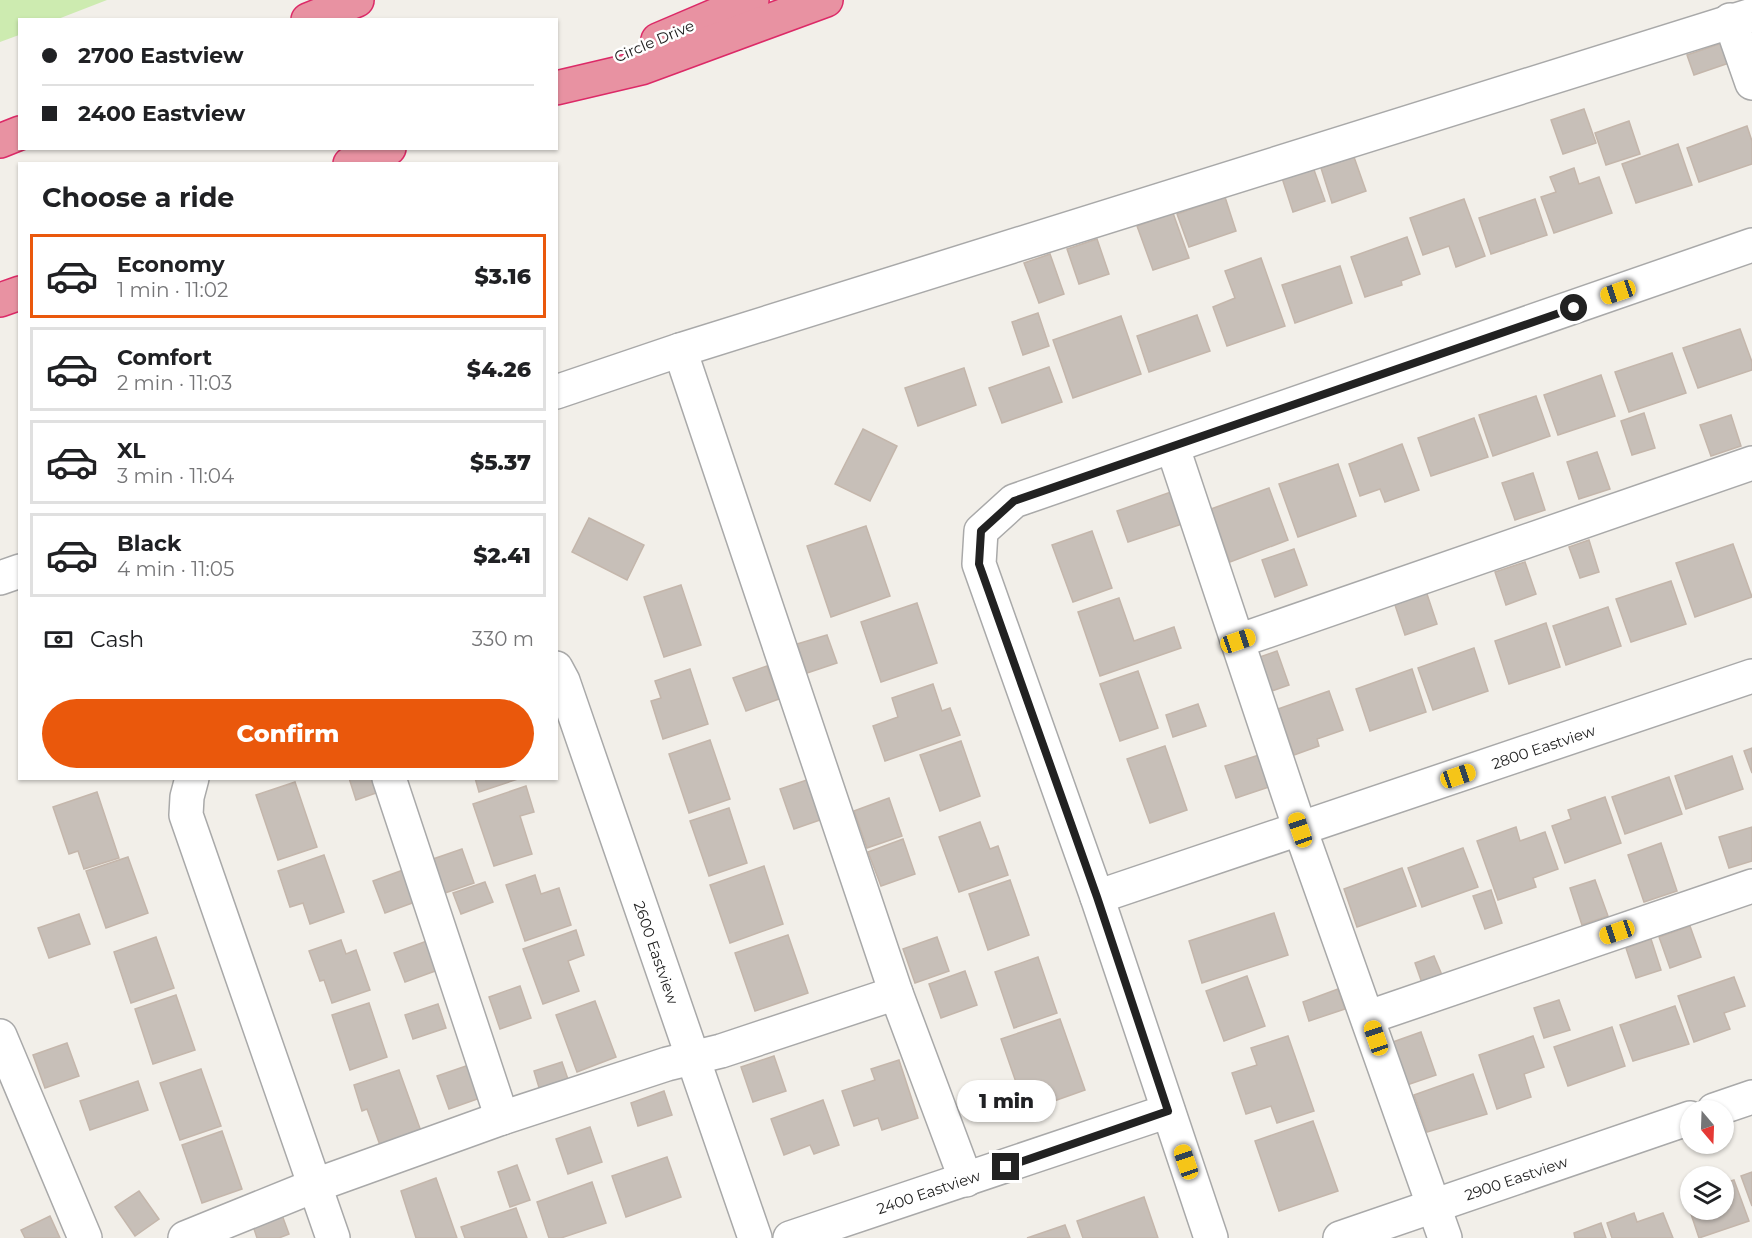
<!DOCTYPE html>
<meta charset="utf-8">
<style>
body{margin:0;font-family:Montserrat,sans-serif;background:#f2f2f2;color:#202124;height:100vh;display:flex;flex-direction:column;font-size:22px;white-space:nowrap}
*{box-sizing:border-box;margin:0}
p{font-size:20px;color:#757577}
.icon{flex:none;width:33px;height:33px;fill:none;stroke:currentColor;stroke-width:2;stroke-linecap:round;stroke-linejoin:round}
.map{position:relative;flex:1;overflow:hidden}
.drawer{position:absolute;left:18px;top:162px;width:540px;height:618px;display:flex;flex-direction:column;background:#fff;border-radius:0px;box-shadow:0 2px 4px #0004}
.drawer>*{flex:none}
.guide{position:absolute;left:18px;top:18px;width:540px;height:132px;border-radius:0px;box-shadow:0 2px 4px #0004;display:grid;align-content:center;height:132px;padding:0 24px;background:#fff}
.needle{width:39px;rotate:161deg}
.controls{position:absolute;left:1680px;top:1100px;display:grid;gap:12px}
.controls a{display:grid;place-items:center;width:54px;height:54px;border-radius:50%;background:#fff;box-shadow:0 2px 4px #0004;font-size:30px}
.end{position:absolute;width:27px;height:27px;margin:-14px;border:8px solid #222;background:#fff;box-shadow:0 0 0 3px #fff}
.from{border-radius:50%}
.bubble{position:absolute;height:42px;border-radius:21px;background:#fff;box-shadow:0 2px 4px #0004;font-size:20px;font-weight:800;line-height:42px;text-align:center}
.car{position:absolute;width:18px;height:36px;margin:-18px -9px;border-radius:8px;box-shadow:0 0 4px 2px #0007;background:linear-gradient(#f5c518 24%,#345 0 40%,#f5c518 0 76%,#345 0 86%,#f5c518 0)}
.guide b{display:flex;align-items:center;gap:21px;height:57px;font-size:22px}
.guide b+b{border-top:2px solid #e0e0e0}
.guide i{width:15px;height:15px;background:#202124}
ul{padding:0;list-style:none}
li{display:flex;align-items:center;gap:18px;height:84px;margin:0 12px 9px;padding:0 12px;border:3px solid #e0e0e0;border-radius:0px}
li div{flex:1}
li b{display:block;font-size:22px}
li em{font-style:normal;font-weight:800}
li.selected{border-color:#ea580c}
li>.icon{width:54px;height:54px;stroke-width:1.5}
h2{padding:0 24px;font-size:27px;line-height:72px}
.pay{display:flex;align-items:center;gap:15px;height:66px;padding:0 24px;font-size:22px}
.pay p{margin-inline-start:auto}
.cta{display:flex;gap:12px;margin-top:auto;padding:12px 24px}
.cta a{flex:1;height:69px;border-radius:36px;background:#ea580c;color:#fff;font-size:24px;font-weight:800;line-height:69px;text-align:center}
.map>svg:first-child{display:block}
</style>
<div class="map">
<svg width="1752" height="1238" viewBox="0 0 1752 1238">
<rect width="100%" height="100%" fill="#f2efe9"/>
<path fill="#cdebb0" d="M0,0H107L58,19L20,20L19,35L0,42Z"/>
<g fill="#c7bfb8" stroke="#c4b6ab" stroke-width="1.5">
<path d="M1722,43L1729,63L1694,75L1687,55Z"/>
<path d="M1584,109L1596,143L1563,154L1551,120Z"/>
<path d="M1629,121L1640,154L1606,165L1595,133Z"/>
<path d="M1747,126L1752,141V164L1699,182L1687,148Z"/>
<path d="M1678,144L1692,185L1636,203L1622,164Z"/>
<path d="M1354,157L1366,191L1332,203L1321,168Z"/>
<path d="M1313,167L1325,201L1293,212L1282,178Z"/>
<path d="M1574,168L1579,184L1599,177L1612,213L1554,233L1541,197L1556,192L1550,177Z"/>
<path d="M1225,197L1236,231L1189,247L1177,214Z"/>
<path d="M1464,199L1485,256L1456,267L1449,246L1423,255L1410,218Z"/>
<path d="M1535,199L1547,235L1491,254L1479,218Z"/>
<path d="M1173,213L1189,258L1153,270L1137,226Z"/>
<path d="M1407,237L1420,274L1401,281L1402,285L1365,297L1351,257Z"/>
<path d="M1097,239L1109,274L1079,284L1067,249Z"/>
<path d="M1050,254L1064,294L1039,303L1024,263Z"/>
<path d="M1261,258L1285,326L1227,346L1213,307L1235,298L1225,271Z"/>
<path d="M1340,266L1352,303L1295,323L1282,285Z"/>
<path d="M1038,313L1049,346L1023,355L1012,322Z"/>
<path d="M1197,315L1210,351L1149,372L1137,336Z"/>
<path d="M1121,316L1141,374L1073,398L1053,340Z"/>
<path d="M1740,329L1752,362V370L1698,388L1683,348Z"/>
<path d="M1672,353L1686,393L1629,412L1615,372Z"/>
<path d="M1049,367L1062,402L1002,423L989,388Z"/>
<path d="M964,368L976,405L918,426L905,388Z"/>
<path d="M1601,375L1615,416L1558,435L1544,395Z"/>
<path d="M1536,396L1550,436L1493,456L1479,415Z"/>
<path d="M1644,413L1655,448L1632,455L1621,421Z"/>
<path d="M1731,415L1741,446L1711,456L1700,425Z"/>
<path d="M1474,418L1488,457L1431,476L1418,438Z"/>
<path d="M863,429L897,446L870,501L835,484Z"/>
<path d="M1402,444L1419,490L1385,502L1380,489L1360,496L1349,464Z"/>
<path d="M1597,452L1610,489L1579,499L1567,462Z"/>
<path d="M1338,464L1356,516L1298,537L1279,484Z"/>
<path d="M1533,473L1545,510L1515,520L1502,483Z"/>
<path d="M1269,488L1288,540L1230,562L1211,509Z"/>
<path d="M1171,492L1182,524L1128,542L1117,511Z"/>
<path d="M589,518L644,545L627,580L572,552Z"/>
<path d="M866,526L890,596L831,617L807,546Z"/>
<path d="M1092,531L1112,588L1073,602L1052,545Z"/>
<path d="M1589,540L1599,572L1580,578L1569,547Z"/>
<path d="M1733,544L1752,597L1695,617L1676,563Z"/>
<path d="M1294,549L1307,585L1275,597L1262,560Z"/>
<path d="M1525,562L1536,594L1506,605L1495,572Z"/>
<path d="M1671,581L1686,624L1631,642L1616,599Z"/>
<path d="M681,585L701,645L664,657L644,597Z"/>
<path d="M1426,591L1437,624L1405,635L1394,602Z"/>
<path d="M1119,598L1134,641L1174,627L1181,648L1100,676L1078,612Z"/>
<path d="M917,603L937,663L881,682L861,622Z"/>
<path d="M1608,607L1621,646L1566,665L1553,626Z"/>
<path d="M1546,623L1560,667L1509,684L1495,641Z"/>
<path d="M827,635L837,663L807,673L797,644Z"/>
<path d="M1474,648L1488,691L1433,710L1418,668Z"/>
<path d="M1277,651L1289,685L1269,692L1257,658Z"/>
<path d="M767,666L779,699L746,711L733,678Z"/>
<path d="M690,669L708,724L663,739L651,701L661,698L655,681Z"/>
<path d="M1412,669L1426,712L1370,731L1356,689Z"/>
<path d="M1138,671L1158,728L1120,741L1100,684Z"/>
<path d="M933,684L942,711L950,708L960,735L885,761L873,726L898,717L892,698Z"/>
<path d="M1329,691L1343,730L1317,739L1319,746L1294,755L1278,709Z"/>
<path d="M1198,704L1206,726L1173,737L1166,715Z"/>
<path d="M710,740L730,799L689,813L669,754Z"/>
<path d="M961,741L980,796L940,811L920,755Z"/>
<path d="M1165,746L1187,810L1150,823L1127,759Z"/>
<path d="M1752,748V773L1744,751Z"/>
<path d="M1262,754L1272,786L1236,798L1225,766Z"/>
<path d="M1732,756L1743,789L1686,809L1675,776Z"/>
<path d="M1669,777L1682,814L1625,834L1612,797Z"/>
<path d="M349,778H371L376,793L356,800Z"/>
<path d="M475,778H518V779L479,792Z"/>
<path d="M807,780L820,820L794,829L780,789Z"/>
<path d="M295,782L317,847L278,860L256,795Z"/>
<path d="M526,786L534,812L520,816L532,854L494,866L473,804Z"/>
<path d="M97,792L119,858L84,869L78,851L69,854L53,807Z"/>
<path d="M1605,797L1621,843L1565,863L1552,826L1571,819L1568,810Z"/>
<path d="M889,798L902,836L867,848L854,811Z"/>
<path d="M729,808L747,863L709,876L690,821Z"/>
<path d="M980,822L990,849L998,846L1008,875L959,892L939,837Z"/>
<path d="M1516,827L1520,841L1545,832L1558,869L1533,878L1536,887L1498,900L1477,841Z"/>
<path d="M1752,827V861L1729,868L1719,837Z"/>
<path d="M903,839L915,874L881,886L868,852Z"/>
<path d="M1661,843L1677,891L1644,902L1628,855Z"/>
<path d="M1463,848L1478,887L1422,907L1408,868Z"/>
<path d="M462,849L474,883L442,894L430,860Z"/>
<path d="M324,855L344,912L310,924L303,903L290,907L278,871Z"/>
<path d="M128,857L148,913L106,928L86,871Z"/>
<path d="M764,866L783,924L730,943L710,885Z"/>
<path d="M1402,868L1416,906L1357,927L1344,889Z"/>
<path d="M403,870L415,902L385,913L373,881Z"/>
<path d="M535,875L541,894L559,888L571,925L525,941L506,885Z"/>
<path d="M1010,880L1029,935L988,950L969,894Z"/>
<path d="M1595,880L1608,916L1582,925L1570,888Z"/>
<path d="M485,882L493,902L461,914L453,893Z"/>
<path d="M1491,890L1502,923L1485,929L1473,896Z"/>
<path d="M1274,913L1288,955L1202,983L1189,941Z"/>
<path d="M79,914L90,944L49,958L38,928Z"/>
<path d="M1690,926L1701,957L1670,968L1659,937Z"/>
<path d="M576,930L584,955L568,961L579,991L543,1004L523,949Z"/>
<path d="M788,935L808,993L755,1011L735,953Z"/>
<path d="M156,937L174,988L131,1003L114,952Z"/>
<path d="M937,937L949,971L915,983L903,949Z"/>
<path d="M1651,939L1661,970L1636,978L1626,948Z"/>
<path d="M341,940L346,954L356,950L370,990L332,1003L324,980L320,981L309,951Z"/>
<path d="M427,941L438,970L405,982L394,953Z"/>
<path d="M1434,956L1442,975L1422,983L1415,963Z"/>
<path d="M1038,957L1057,1013L1014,1028L995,972Z"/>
<path d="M965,971L977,1005L941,1018L929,984Z"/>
<path d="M1247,976L1265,1026L1224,1041L1206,991Z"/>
<path d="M1734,977L1745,1006L1724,1013L1730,1029L1694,1042L1678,996Z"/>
<path d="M520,986L531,1018L500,1029L489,997Z"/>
<path d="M1338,989L1345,1009L1309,1021L1303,1002Z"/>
<path d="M176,995L195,1050L153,1064L135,1009Z"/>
<path d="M1559,1000L1570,1030L1544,1038L1534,1008Z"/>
<path d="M595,1001L616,1057L577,1072L556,1015Z"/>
<path d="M369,1003L387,1057L350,1070L332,1015Z"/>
<path d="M438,1004L446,1028L413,1039L405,1015Z"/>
<path d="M1675,1006L1689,1044L1633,1061L1620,1025Z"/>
<path d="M1060,1019L1085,1090L1026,1111L1001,1039Z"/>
<path d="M1612,1027L1625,1066L1568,1086L1554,1047Z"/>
<path d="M1421,1032L1436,1075L1404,1086L1390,1043Z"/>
<path d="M1288,1036L1314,1111L1277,1123L1271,1106L1246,1114L1232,1073L1257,1065L1251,1048Z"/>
<path d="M1533,1036L1544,1067L1524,1074L1531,1097L1497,1109L1479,1055Z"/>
<path d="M67,1043L79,1076L45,1088L33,1055Z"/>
<path d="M774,1056L786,1091L753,1102L741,1067Z"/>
<path d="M899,1060L918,1118L882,1130L878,1118L854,1126L842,1091L875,1080L871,1069Z"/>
<path d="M562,1062L570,1085L541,1094L534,1071Z"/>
<path d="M469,1065L480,1098L449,1109L437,1076Z"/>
<path d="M201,1069L221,1126L180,1140L160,1083Z"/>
<path d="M399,1070L422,1134L381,1148L367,1109L362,1111L354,1085Z"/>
<path d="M1473,1074L1487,1114L1427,1132L1414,1095Z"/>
<path d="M138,1081L148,1110L90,1130L80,1101Z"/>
<path d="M664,1091L672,1115L638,1126L631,1103Z"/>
<path d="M823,1100L839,1145L814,1154L810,1145L784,1155L771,1119Z"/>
<path d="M1313,1121L1338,1191L1279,1211L1255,1141Z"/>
<path d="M590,1127L602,1162L568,1174L556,1139Z"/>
<path d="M222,1131L242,1189L202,1203L182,1145Z"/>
<path d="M667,1157L681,1197L626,1217L612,1176Z"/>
<path d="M517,1165L530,1200L510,1207L498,1172Z"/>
<path d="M1752,1172V1206L1741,1176Z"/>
<path d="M436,1178L457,1238H416L401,1191Z"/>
<path d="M1734,1180L1749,1221L1699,1238L1685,1196L1690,1194V1209H1724V1183Z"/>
<path d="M592,1182L606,1223L561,1238H549L537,1202Z"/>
<path d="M139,1191L159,1219L135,1236L115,1207Z"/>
<path d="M1144,1197L1158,1238H1083L1077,1221Z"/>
<path d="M516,1208L527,1238H465L461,1227Z"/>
<path d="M1634,1213L1637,1222L1663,1213L1673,1238H1612L1607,1223Z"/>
<path d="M282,1215L289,1234L279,1238H257L253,1226Z"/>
<path d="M50,1216L60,1238H25L21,1230Z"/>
<path d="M1601,1223L1606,1238H1575L1574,1233Z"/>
<path d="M1065,1225L1070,1238H1027Z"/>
</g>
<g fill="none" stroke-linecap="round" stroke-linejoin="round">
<defs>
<g id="minor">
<path d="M1730,20L1752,83"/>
<path d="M680,350L896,993L966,1180"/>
<path d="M556,392L680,350L1752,15"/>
<path d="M1173,448L1300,829L1445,1238"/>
<path d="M0,578L20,571"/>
<path d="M1238,641L1752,463"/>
<path id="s1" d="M556,668L563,681L755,1238"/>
<path d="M192,778L187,797L186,815L333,1238"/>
<path d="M389,778L502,1118"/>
<path id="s2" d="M1097,897L1752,676"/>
<path d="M1369,1017L1752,886"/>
<path d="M0,1036L85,1238"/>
<path d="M1714,1110L1752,1097"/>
<path d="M185,1238L316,1185L502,1118L667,1064L721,1051L896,993"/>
<path id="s3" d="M790,1238L1168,1111"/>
<path d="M1211,1238L1097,897L979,564L981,531L1014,501L1752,245"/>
<path id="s4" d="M1340,1238L1690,1118"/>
</g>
<g id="highway">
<path d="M308,20L357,0"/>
<path d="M658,40L752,0"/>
<path d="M556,88L641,68L826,0"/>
<path d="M0,141L20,133"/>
<path d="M350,164L389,148"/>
<path d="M0,300L20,293"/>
</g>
</defs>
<use href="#minor" stroke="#a9a9a9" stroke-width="36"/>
<use href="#highway" stroke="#dc2a67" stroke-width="36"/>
<use href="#minor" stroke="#fff" stroke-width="33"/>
<use href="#highway" stroke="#e892a2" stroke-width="33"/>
</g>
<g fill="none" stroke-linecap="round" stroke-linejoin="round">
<path stroke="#222" stroke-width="8" d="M1006,1167L1168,1111L1097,897L979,564L981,531L1014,501L1574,308"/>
</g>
<g text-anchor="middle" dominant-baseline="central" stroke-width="5" stroke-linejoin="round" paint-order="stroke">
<g font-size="15" fill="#222" stroke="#fff">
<text transform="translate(654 41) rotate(-23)">Circle Drive</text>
<text stroke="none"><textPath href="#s2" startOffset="471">2800 Eastview</textPath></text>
<text stroke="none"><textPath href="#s1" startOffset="302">2600 Eastview</textPath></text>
<text stroke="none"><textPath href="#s4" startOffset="186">2900 Eastview</textPath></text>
<text stroke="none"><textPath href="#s3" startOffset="146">2400 Eastview</textPath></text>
</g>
</g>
</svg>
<div class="controls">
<a><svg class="needle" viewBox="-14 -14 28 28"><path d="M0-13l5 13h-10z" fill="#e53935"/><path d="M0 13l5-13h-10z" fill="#757577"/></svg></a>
<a><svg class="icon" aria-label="layers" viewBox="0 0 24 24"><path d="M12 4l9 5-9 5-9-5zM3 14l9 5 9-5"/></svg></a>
</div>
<i class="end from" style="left:1574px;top:308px"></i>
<i class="end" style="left:1006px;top:1167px"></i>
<div class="bubble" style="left:957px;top:1080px;width:99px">1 min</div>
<i class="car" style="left:1618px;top:292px;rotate:251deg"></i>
<i class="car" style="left:1238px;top:641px;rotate:71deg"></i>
<i class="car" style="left:1458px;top:776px;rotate:71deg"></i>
<i class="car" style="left:1300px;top:830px;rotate:341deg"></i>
<i class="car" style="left:1617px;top:932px;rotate:251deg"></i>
<i class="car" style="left:1376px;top:1038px;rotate:341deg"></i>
<i class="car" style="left:1186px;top:1162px;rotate:341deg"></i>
<div class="guide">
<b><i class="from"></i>2700 Eastview</b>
<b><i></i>2400 Eastview</b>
</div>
<section class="drawer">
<h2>Choose a ride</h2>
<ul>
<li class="selected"><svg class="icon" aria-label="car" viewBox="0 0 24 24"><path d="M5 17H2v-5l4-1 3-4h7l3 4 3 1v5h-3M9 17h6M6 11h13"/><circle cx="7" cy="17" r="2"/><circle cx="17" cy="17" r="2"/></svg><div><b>Economy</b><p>1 min · 11:02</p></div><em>$3.16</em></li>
<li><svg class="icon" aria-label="car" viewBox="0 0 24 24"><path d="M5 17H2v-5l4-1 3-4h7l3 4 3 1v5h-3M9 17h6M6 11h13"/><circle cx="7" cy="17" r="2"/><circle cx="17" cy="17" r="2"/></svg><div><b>Comfort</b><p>2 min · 11:03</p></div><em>$4.26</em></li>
<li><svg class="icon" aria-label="car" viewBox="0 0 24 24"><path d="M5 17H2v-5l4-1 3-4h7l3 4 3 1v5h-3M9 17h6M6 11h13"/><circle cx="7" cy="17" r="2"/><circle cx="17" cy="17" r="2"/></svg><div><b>XL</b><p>3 min · 11:04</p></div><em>$5.37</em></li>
<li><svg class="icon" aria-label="car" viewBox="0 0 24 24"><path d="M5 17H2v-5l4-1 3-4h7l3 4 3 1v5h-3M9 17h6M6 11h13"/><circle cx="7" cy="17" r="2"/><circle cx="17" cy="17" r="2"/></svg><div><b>Black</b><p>4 min · 11:05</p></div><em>$2.41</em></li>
</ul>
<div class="pay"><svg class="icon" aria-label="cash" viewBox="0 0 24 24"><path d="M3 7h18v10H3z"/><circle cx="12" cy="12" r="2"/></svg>Cash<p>330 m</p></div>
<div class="cta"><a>Confirm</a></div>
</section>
</div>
